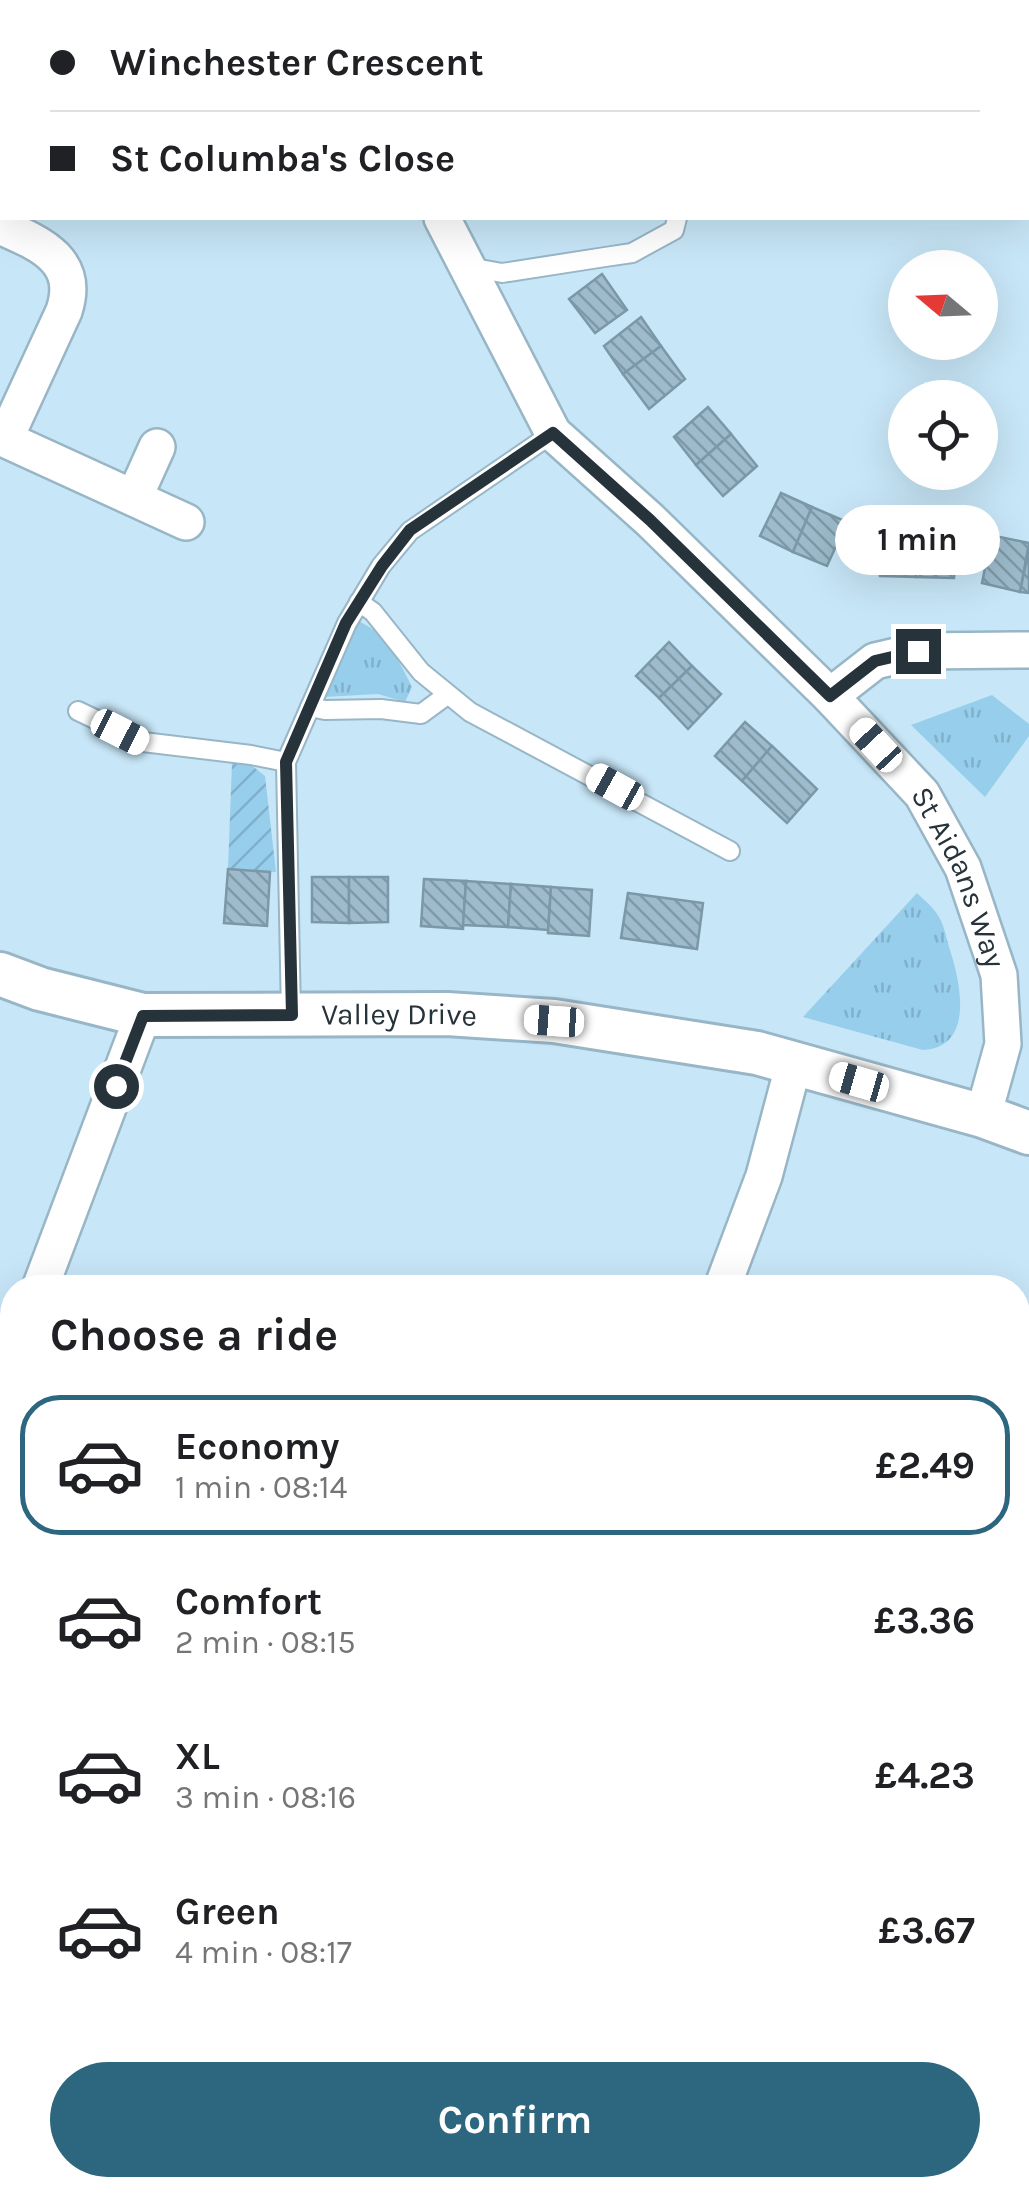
<!DOCTYPE html>
<meta charset="utf-8">
<style>
body{margin:0;font-family:Karla,sans-serif;background:#f6f6f6;color:#202124;height:100vh;display:flex;flex-direction:column;font-size:38px;white-space:nowrap}
*{box-sizing:border-box;margin:0}
p{font-size:32px;color:#757577}
.icon{flex:none;width:55px;height:55px;fill:none;stroke:currentColor;stroke-width:2;stroke-linecap:round;stroke-linejoin:round}
.map{position:relative;flex:1;overflow:hidden}
.panel{position:absolute;left:0px;top:1275px;width:1030px;height:922px;display:flex;flex-direction:column;background:#fff;border-radius:40px 40px 0 0;box-shadow:0 10px 40px #0002}
.panel>*{flex:none}
.banner{position:absolute;left:0px;top:0px;width:1030px;height:220px;box-shadow:0 10px 40px #0002;display:grid;align-content:center;height:220px;padding:0 50px;background:#fff}
.needle{width:65px;rotate:289deg}
.fabs{position:absolute;left:888px;top:250px;display:grid;gap:20px}
.fabs a{display:grid;place-items:center;width:110px;height:110px;border-radius:50%;background:#fff;box-shadow:0 10px 40px #0002;font-size:50px}
.end{position:absolute;width:45px;height:45px;margin:-22px;border:12px solid #27333a;background:#fff;box-shadow:0 0 0 5px #fff}
.from{border-radius:50%}
.bubble{position:absolute;height:70px;border-radius:35px;background:#fff;box-shadow:0 10px 40px #0002;font-size:32px;font-weight:700;line-height:70px;text-align:center}
.car{position:absolute;width:30px;height:60px;margin:-30px -15px;border-radius:12px;box-shadow:0 0 8px 2px #0007;background:linear-gradient(#fff 24%,#345 0 40%,#fff 0 76%,#345 0 86%,#fff 0)}
.banner b{display:flex;align-items:center;gap:35px;height:95px;font-size:38px}
.banner b+b{border-top:2px solid #e0e0e0}
.banner i{width:25px;height:25px;background:#202124}
ul{padding:0;list-style:none}
li{display:flex;align-items:center;gap:30px;height:140px;margin:0 20px 15px;padding:0 30px;border:5px solid transparent;border-radius:40px}
li div{flex:1}
li b{display:block;font-size:38px}
li em{font-style:normal;font-weight:700}
li.current{border-color:#2d667f}
li>.icon{width:90px;height:90px;stroke-width:1.5}
h2{padding:0 50px;font-size:45px;line-height:120px}
.action{display:flex;gap:20px;margin-top:auto;padding:20px 50px}
.action a{flex:1;height:115px;border-radius:60px;background:#2d667f;color:#fff;font-size:40px;font-weight:700;line-height:115px;text-align:center}
.map>svg:first-child{display:block}
</style>
<div class="map">
<svg width="1029" height="2196" viewBox="0 0 1029 2196">
<defs>
<pattern id="grass-tufts" width="24" height="20" patternUnits="userSpaceOnUse" patternTransform="scale(2.5)"><rect width="24" height="20" fill="#96ceeb"/><path d="M3 7l-1-3M5 7V3M7 7l1-3M15 17l-1-3M17 17v-4M19 17l1-3" fill="none" stroke="#81b1ca"/></pattern>
<pattern id="garden-furrows" width="10" height="10" patternUnits="userSpaceOnUse" patternTransform="scale(2.5)"><rect width="10" height="10" fill="#96ceeb"/><path d="M-1 1l2-2M0 10L10 0M9 11l2-2" fill="none" stroke="#81b1ca"/></pattern>
<pattern id="building-back-hatch" width="6" height="6" patternUnits="userSpaceOnUse" patternTransform="scale(2.5)"><rect width="6" height="6" fill="#9dbbcc"/><path d="M-1 5l2 2M0 0l6 6M5-1l2 2" fill="none" stroke="#8099a7"/></pattern>
</defs>
<rect width="100%" height="100%" fill="#c7e6f7"/>
<g fill="url(#grass-tufts)">
<path d="M357,621C383,629 401,664 412,687L405,702L378,694L324,697Z"/>
<path d="M992,695L1029,724V736L985,797L911,725Z"/>
<path d="M917,893C924,900 934,908 939,917C944,925 946,937 949,947C960,980 976,1047 923,1050L803,1017Z"/>
</g>
<path fill="url(#garden-furrows)" d="M232,763L251,765L265,776L276,872L228,869Z"/>
<g fill="url(#building-back-hatch)" stroke="#7b98a8" stroke-width="2.5">
<path d="M602,274L627,310L595,333L569,299Z"/>
<path d="M641,317L661,346L623,374L604,346Z"/>
<path d="M661,346L685,379L649,409L623,374Z"/>
<path d="M708,407L731,434L696,465L674,437Z"/>
<path d="M731,434L757,466L723,496L696,465Z"/>
<path d="M781,493L812,507L793,552L760,536Z"/>
<path d="M812,507L847,522L827,566L793,552Z"/>
<path d="M884,528L918,529L916,577L880,576L878,556Z"/>
<path d="M918,529L957,532L954,578L916,577Z"/>
<path d="M995,536L1029,543L1020,592L982,583L991,538Z"/>
<path d="M1029,549V593L1020,592Z"/>
<path d="M669,642L692,666L659,698L636,676Z"/>
<path d="M692,666L721,694L688,729L659,698Z"/>
<path d="M745,722L772,746L742,781L715,756Z"/>
<path d="M772,746L817,789L787,823L742,781Z"/>
<path d="M228,869L270,872L267,926L224,923Z"/>
<path d="M312,877H349V923L312,922Z"/>
<path d="M349,877H388V922L349,923Z"/>
<path d="M424,879L466,881L463,929L421,926Z"/>
<path d="M466,881L511,884L508,927L463,925Z"/>
<path d="M511,884L551,887L548,930L508,927Z"/>
<path d="M551,887L592,890L589,936L548,933Z"/>
<path d="M628,893L703,903L697,949L621,938Z"/>
</g>
<g fill="none" stroke-linecap="round" stroke-linejoin="round">
<defs>
<g id="service">
<path d="M586,0L587,2"/>
<path d="M469,267L502,273L605,257L632,253L674,230L677,218"/>
<path d="M359,602L373,612L421,672L470,712L730,851"/>
<path d="M310,707L325,710L381,709L421,714L447,695"/>
<path d="M78,711L143,742L251,755L286,762"/>
<path d="M291,1015L286,762L347,623L381,566L410,531L553,433"/>
<path d="M0,2123L7,2196"/>
</g>
<g id="minor">
<path d="M320,0L322,2"/>
<path d="M834,0L836,2"/>
<path d="M1028,158L1029,159"/>
<path id="s1" d="M442,218L553,433L650,520L830,696L922,794L963,868L999,975L1003,1044L983,1116"/>
<path d="M0,226C38,243 81,259 64,311L5,439"/>
<path d="M0,437L186,522"/>
<path d="M134,498L157,447"/>
<path d="M830,696L875,661L918,651L1029,650"/>
<path d="M40,1288L143,1015"/>
<path d="M722,1288L764,1176L794,1063"/>
<path d="M0,1395L12,1361"/>
<path d="M0,1594L12,1599"/>
<path d="M1018,1669L1029,1662"/>
<path d="M1018,1830L1029,1831"/>
<path d="M0,2123H12"/>
<path d="M708,2185L743,2196"/>
</g>
<g id="tertiary">
<path id="s2" d="M0,974L40,989L143,1015L447,1014L554,1021L757,1053L983,1116L1029,1133"/>
</g>
</defs>
<use href="#service" stroke="#98b6c6" stroke-width="22"/>
<use href="#minor" stroke="#98b6c6" stroke-width="40"/>
<use href="#tertiary" stroke="#98b6c6" stroke-width="48"/>
<use href="#service" stroke="#fff" stroke-width="18"/>
<use href="#minor" stroke="#fff" stroke-width="35"/>
<use href="#tertiary" stroke="#fff" stroke-width="42"/>
</g>
<g fill="none" stroke-linecap="round" stroke-linejoin="round">
<path stroke="#27333a" stroke-width="12" d="M116,1086L143,1016L292,1015L286,762L346,623L382,566L410,530L553,433L650,520L830,696L875,661L918,651"/>
</g>
<g text-anchor="middle" dominant-baseline="central" stroke-width="9" stroke-linejoin="round" paint-order="stroke">
<g font-size="30" fill="#27333a" stroke="#fff">
<text stroke="none"><textPath href="#s1" startOffset="850">St Aidans Way</textPath></text>
<text stroke="none"><textPath href="#s2" startOffset="405">Valley Drive</textPath></text>
</g>
</g>
</svg>
<div class="fabs">
<a><svg class="needle" viewBox="-14 -14 28 28"><path d="M0-13l5 13h-10z" fill="#e53935"/><path d="M0 13l5-13h-10z" fill="#757577"/></svg></a>
<a><svg class="icon" aria-label="locate" viewBox="0 0 24 24"><circle cx="12" cy="12" r="6"/><path d="M12 2v4M12 18v4M2 12h4M18 12h4"/></svg></a>
</div>
<i class="end from" style="left:116px;top:1086px"></i>
<i class="end" style="left:918px;top:651px"></i>
<div class="bubble" style="left:835px;top:505px;width:165px">1 min</div>
<i class="car" style="left:120px;top:732px;rotate:117deg"></i>
<i class="car" style="left:876px;top:745px;rotate:317deg"></i>
<i class="car" style="left:615px;top:787px;rotate:299deg"></i>
<i class="car" style="left:554px;top:1021px;rotate:274deg"></i>
<i class="car" style="left:859px;top:1082px;rotate:286deg"></i>
<div class="banner">
<b><i class="from"></i>Winchester Crescent</b>
<b><i></i>St Columba's Close</b>
</div>
<section class="panel">
<h2>Choose a ride</h2>
<ul>
<li class="current"><svg class="icon" aria-label="car" viewBox="0 0 24 24"><path d="M5 17H2v-5l4-1 3-4h7l3 4 3 1v5h-3M9 17h6M6 11h13"/><circle cx="7" cy="17" r="2"/><circle cx="17" cy="17" r="2"/></svg><div><b>Economy</b><p>1 min · 08:14</p></div><em>£2.49</em></li>
<li><svg class="icon" aria-label="car" viewBox="0 0 24 24"><path d="M5 17H2v-5l4-1 3-4h7l3 4 3 1v5h-3M9 17h6M6 11h13"/><circle cx="7" cy="17" r="2"/><circle cx="17" cy="17" r="2"/></svg><div><b>Comfort</b><p>2 min · 08:15</p></div><em>£3.36</em></li>
<li><svg class="icon" aria-label="car" viewBox="0 0 24 24"><path d="M5 17H2v-5l4-1 3-4h7l3 4 3 1v5h-3M9 17h6M6 11h13"/><circle cx="7" cy="17" r="2"/><circle cx="17" cy="17" r="2"/></svg><div><b>XL</b><p>3 min · 08:16</p></div><em>£4.23</em></li>
<li><svg class="icon" aria-label="car" viewBox="0 0 24 24"><path d="M5 17H2v-5l4-1 3-4h7l3 4 3 1v5h-3M9 17h6M6 11h13"/><circle cx="7" cy="17" r="2"/><circle cx="17" cy="17" r="2"/></svg><div><b>Green</b><p>4 min · 08:17</p></div><em>£3.67</em></li>
</ul>
<div class="action"><a>Confirm</a></div>
</section>
</div>
